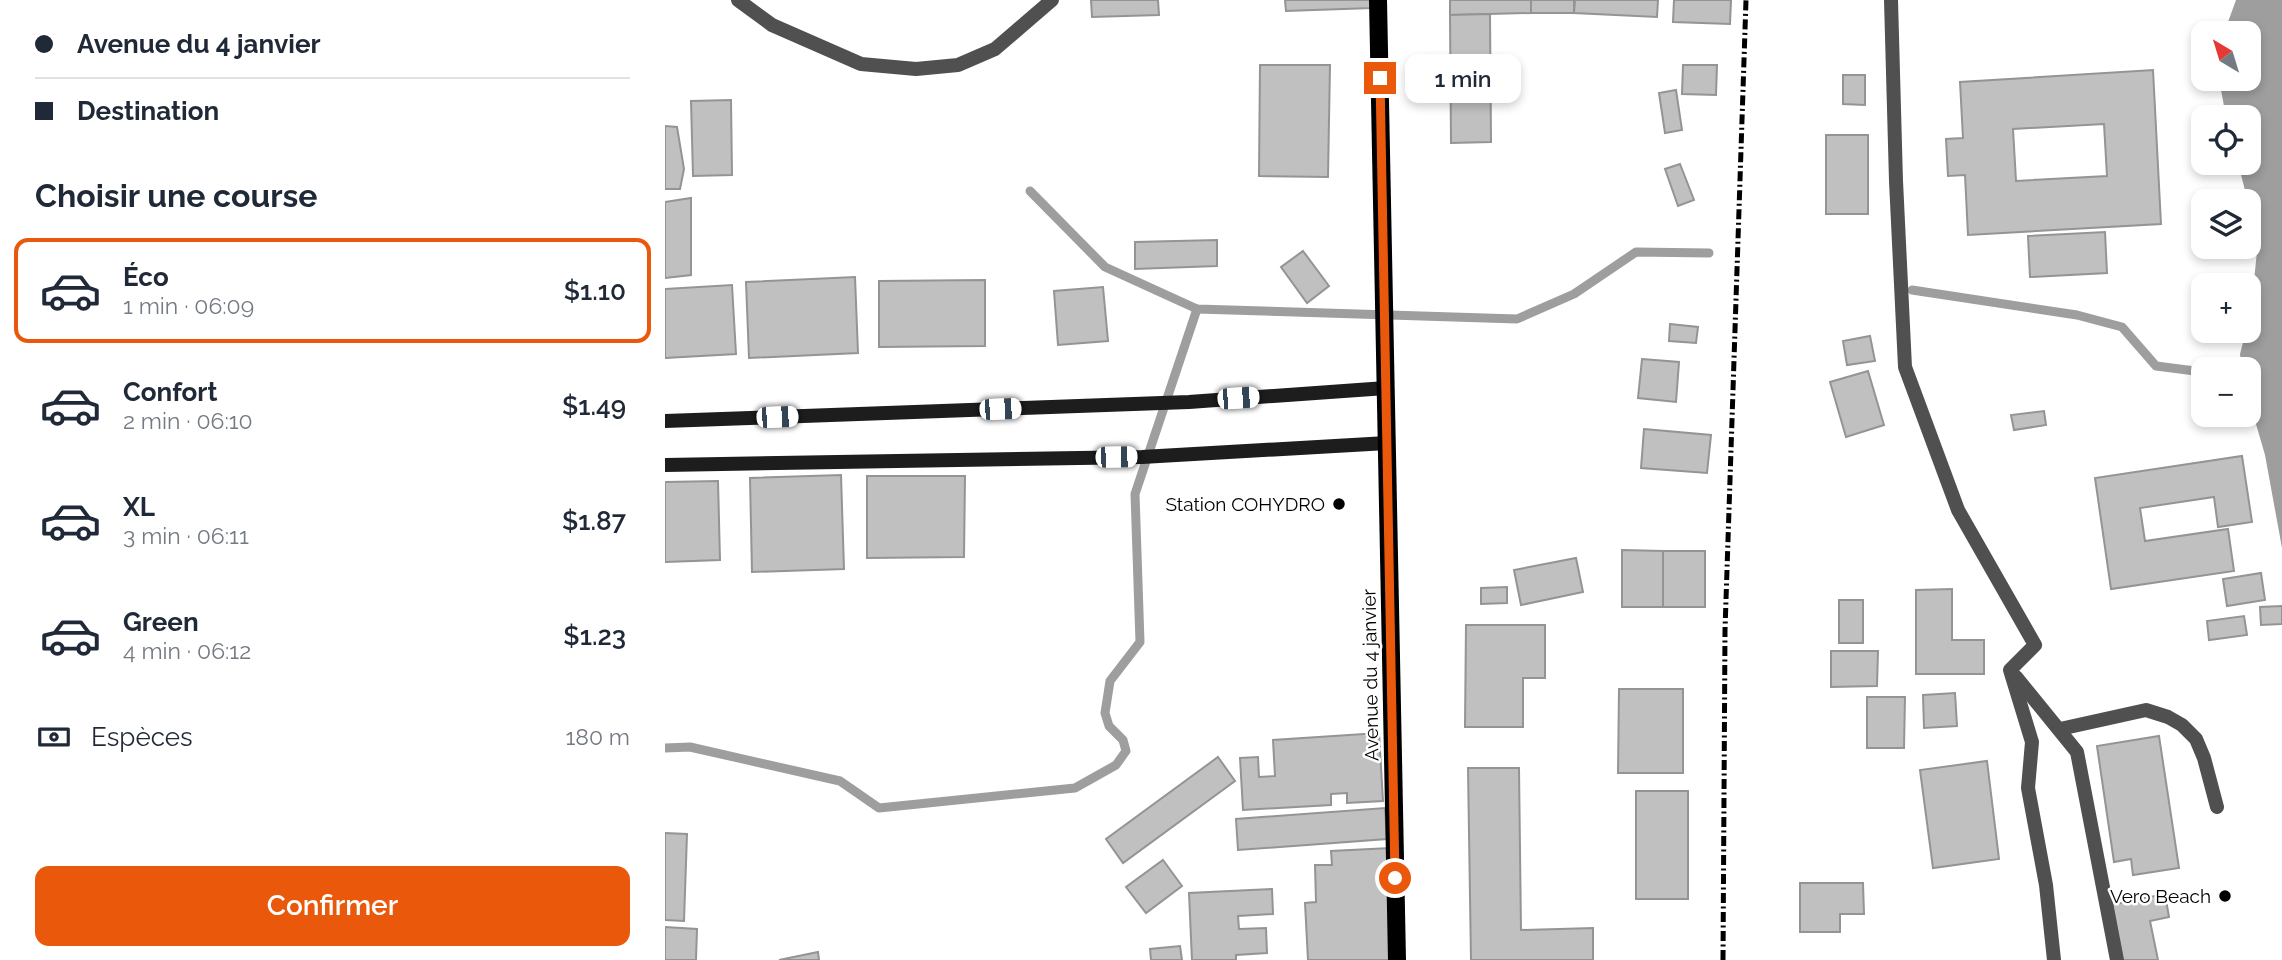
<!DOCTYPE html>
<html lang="fr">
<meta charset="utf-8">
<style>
body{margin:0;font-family:Raleway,sans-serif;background:#f6f6f7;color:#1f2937;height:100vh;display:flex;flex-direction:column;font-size:26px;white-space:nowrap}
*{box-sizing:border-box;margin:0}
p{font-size:23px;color:#747a83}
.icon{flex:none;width:38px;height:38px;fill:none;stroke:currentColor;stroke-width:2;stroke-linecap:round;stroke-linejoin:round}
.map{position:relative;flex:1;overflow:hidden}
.sheet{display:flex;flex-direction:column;background:#fff;width:665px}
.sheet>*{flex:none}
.banner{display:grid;align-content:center;height:154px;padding:0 35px;background:#fff}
.needle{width:46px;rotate:322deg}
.controls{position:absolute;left:1526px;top:21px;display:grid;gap:14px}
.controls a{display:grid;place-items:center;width:70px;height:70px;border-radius:14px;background:#fff;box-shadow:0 4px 10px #0003;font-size:35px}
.end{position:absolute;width:32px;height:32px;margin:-16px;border:9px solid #ea580c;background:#fff;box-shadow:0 0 0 4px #fff}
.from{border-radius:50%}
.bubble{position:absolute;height:49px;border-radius:14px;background:#fff;box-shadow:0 4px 10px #0003;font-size:23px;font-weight:600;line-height:49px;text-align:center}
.car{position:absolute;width:21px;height:42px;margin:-21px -10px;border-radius:9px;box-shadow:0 0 5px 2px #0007;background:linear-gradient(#fff 24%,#345 0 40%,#fff 0 76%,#345 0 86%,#fff 0)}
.banner b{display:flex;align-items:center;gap:24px;height:66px;font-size:26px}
.banner b+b{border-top:2px solid #e0e1e3}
.banner i{width:18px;height:18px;background:#1f2937}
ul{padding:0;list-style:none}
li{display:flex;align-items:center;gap:21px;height:105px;margin:0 14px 10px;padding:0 21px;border:4px solid transparent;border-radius:14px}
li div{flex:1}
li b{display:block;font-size:26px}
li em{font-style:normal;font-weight:600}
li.selected{border-color:#ea580c}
li>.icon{width:63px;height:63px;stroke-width:1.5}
h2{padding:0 35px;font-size:32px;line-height:84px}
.pay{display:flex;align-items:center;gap:18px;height:77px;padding:0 35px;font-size:26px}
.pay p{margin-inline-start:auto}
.cta{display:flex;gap:14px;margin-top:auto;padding:14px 35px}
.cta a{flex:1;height:80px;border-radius:14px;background:#ea580c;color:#fff;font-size:28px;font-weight:600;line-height:80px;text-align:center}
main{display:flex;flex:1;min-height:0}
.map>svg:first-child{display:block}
</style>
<main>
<section class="sheet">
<div class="banner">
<b><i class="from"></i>Avenue du 4 janvier</b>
<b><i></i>Destination</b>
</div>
<h2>Choisir une course</h2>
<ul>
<li class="selected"><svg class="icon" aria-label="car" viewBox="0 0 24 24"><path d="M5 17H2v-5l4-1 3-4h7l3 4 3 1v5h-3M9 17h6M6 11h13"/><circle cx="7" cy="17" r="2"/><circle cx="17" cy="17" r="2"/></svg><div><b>Éco</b><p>1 min · 06:09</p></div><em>$1.10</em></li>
<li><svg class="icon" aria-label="car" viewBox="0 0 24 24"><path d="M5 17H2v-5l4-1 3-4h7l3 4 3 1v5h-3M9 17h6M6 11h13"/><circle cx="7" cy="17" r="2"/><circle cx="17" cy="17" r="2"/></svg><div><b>Confort</b><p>2 min · 06:10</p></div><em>$1.49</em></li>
<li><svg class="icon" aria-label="car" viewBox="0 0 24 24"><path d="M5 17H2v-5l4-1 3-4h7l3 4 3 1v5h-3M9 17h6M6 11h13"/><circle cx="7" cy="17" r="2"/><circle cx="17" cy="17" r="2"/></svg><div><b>XL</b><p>3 min · 06:11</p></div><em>$1.87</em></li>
<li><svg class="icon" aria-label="car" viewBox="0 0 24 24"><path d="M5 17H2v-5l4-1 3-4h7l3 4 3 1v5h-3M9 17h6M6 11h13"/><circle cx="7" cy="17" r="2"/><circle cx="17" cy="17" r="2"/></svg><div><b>Green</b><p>4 min · 06:12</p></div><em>$1.23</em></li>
</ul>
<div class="pay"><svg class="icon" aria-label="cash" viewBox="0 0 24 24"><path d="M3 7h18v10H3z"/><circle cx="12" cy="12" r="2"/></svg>Espèces<p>180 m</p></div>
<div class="cta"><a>Confirmer</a></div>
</section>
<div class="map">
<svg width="1617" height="960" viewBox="0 0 1617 960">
<rect width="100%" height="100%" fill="#fff"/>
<path fill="#9e9e9e" d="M1571,0H1617V548L1600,455L1584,400V369H1577L1575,354L1581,331H1584L1593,241L1573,163H1584V117H1561L1554,79H1584V33H1559Z"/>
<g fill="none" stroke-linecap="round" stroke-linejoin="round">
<g stroke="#9e9e9e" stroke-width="9">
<path d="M365,191L440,267L532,309L852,319L909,294L971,252L1044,253"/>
<path d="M1247,290L1412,315L1457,327L1491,366L1538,372"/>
<path d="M0,748L25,747L175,781L214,808L410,788L451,765L461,751L458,740L444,726L440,713L445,681L475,642L470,494L532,309"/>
</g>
</g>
<g fill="#c0c0c0" stroke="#949494" stroke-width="2" fill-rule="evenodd">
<path d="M426,0H493L494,15L427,17Z"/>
<path d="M620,0H707V8L621,11Z"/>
<path d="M785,0H866V13L785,15Z"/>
<rect x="866" y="0" width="43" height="13"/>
<path d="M910,0H993L992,17L909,13Z"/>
<path d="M1009,0H1066L1065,24L1008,22Z"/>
<path d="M825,14L826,142L786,143L785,15Z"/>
<path d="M595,65H665L663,177L594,176Z"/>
<path d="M1018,65H1052L1051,95L1017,94Z"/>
<path d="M1488,70L1496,224L1303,235L1300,175L1283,176L1281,139L1298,138L1295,82ZM1439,124L1442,176L1351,181L1348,129Z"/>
<path d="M1178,75H1200V105L1178,104Z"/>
<path d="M1011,90L1017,130L1000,133L994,93Z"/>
<path d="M66,100L67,175L28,176L26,101Z"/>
<path d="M0,126L12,127L19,169L15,189H0Z"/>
<rect x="1161" y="135" width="42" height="79"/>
<path d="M1015,164L1029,200L1013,206L1000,169Z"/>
<path d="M26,198V275L0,278V202Z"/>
<path d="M1440,232L1442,273L1365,277L1363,236Z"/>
<path d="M552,240V266L470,269V242Z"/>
<path d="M638,251L664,286L642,303L616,267Z"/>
<path d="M190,277L193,353L84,358L81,282Z"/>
<path d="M320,280V346L214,347V281Z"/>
<path d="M67,285L71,354L0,358V289Z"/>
<path d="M438,287L443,341L393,345L389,291Z"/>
<path d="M1005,324L1033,327L1031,343L1004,341Z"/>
<path d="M1205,336L1210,361L1182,365L1178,341Z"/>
<path d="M977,359L1014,362L1011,402L973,398Z"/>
<path d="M1203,371L1219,425L1181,437L1165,382Z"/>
<path d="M1379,411L1381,425L1349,430L1346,415Z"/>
<path d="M979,429L1046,435L1042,473L976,468Z"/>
<path d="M1577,456L1587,522L1553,527L1549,497L1475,508L1480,541L1563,529L1569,571L1446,589L1430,478Z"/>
<path d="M176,475L179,569L87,572L85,478Z"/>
<path d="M202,476H300L299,557L202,558Z"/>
<path d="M53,481L55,560L0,562V482Z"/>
<path d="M957,550L998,551V607H957Z"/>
<rect x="998" y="551" width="42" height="56"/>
<path d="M911,558L918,592L856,605L849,570Z"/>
<path d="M1596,573L1600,600L1562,606L1558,579Z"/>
<path d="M842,587V603L816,604V588Z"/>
<path d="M1287,589V640H1319V674H1251V590Z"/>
<rect x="1174" y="600" width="24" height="43"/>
<path d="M1617,606V624L1596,625L1595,607Z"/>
<path d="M1579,616L1582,635L1544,640L1542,621Z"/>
<path d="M801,625H880V678H858V727H800Z"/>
<path d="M1166,651H1213L1212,686L1166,687Z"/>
<path d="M954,689H1018V773H953Z"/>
<path d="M1290,693L1292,726L1259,728L1258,695Z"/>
<path d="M1202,697H1240L1239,748H1202Z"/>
<path d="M714,733L718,801L682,803V793L666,794V805L578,810L575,758L593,757L594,777L610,776L608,740Z"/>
<path d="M1494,736L1514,868L1468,875L1466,859L1449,862L1432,746Z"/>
<path d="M553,757L570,781L458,863L441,839Z"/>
<path d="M1322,761L1334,859L1268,868L1255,770Z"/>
<path d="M803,768H854L856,930L928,928V960H806Z"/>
<rect x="971" y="791" width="52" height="108"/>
<path d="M720,808L722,839L573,850L571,819Z"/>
<path d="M0,833L22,834L19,921L0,920Z"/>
<path d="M725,848L731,960H643L640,903L651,902L650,865H667L666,851Z"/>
<path d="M498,860L517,886L481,913L461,887Z"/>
<path d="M1135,883H1198L1199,914H1175V932H1135Z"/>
<path d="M607,889L608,914L573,916L574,929L601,928L602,953L571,955V960H527L524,893Z"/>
<path d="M1500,894L1504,917L1485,921L1493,960H1457L1446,905Z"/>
<path d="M0,927L32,929L31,960H0Z"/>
<path d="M515,946L517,960H486L485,949Z"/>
<path d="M153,952L154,960H114Z"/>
</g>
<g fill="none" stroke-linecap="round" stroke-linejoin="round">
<g stroke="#505050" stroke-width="14">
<path d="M73,0L107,25L196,64L251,69L293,65L330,49L387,0"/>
<path d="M1226,0L1231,181L1240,367L1293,510L1370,645L1345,670L1367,742L1363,788L1381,885L1389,960"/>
<path d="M1351,677L1412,752L1452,960"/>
<path d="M1395,729L1481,710L1503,717L1517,725L1531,739L1539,758L1552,807"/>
</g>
<g stroke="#1d1d1d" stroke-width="14">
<path d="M0,421L524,402L721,388"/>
<path d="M0,465L477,457L722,443"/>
</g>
<path stroke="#000" stroke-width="18" d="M713,0L732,960"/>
<path stroke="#000" stroke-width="5" stroke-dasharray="10 3.5 2 3.5" stroke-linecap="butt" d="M1058,960L1060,630L1081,0"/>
</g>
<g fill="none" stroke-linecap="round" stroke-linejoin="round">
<path stroke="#ea580c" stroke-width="9" d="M715,78L730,878"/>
</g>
<g fill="#000" stroke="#fff" stroke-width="2.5">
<circle cx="674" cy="504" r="7"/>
<circle cx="1560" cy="896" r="7"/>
</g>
<g text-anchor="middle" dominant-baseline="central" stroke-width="5" stroke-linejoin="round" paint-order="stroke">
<g font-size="19" fill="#000" stroke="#fff" text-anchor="end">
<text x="660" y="504">Station COHYDRO</text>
<text x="1546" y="896">Vero Beach</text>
</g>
<g font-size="19" fill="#000" stroke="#fff">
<text transform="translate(705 675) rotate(-91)">Avenue du 4 janvier</text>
</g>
</g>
</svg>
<div class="controls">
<a><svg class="needle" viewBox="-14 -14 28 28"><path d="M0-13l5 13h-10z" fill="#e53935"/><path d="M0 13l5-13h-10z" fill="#747a83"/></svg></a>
<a><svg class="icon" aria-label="locate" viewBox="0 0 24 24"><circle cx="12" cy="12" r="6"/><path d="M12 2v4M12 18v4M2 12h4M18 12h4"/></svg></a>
<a><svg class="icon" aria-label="layers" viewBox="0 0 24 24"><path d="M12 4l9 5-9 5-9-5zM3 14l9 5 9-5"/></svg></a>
<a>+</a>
<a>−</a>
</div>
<i class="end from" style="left:730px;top:878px"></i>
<i class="end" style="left:715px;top:78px"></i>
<div class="bubble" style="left:740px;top:54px;width:116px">1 min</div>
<i class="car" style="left:573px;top:398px;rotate:86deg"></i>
<i class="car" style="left:335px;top:409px;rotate:88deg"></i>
<i class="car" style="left:112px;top:417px;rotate:88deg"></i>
<i class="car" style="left:451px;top:457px;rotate:89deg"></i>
</div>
</main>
